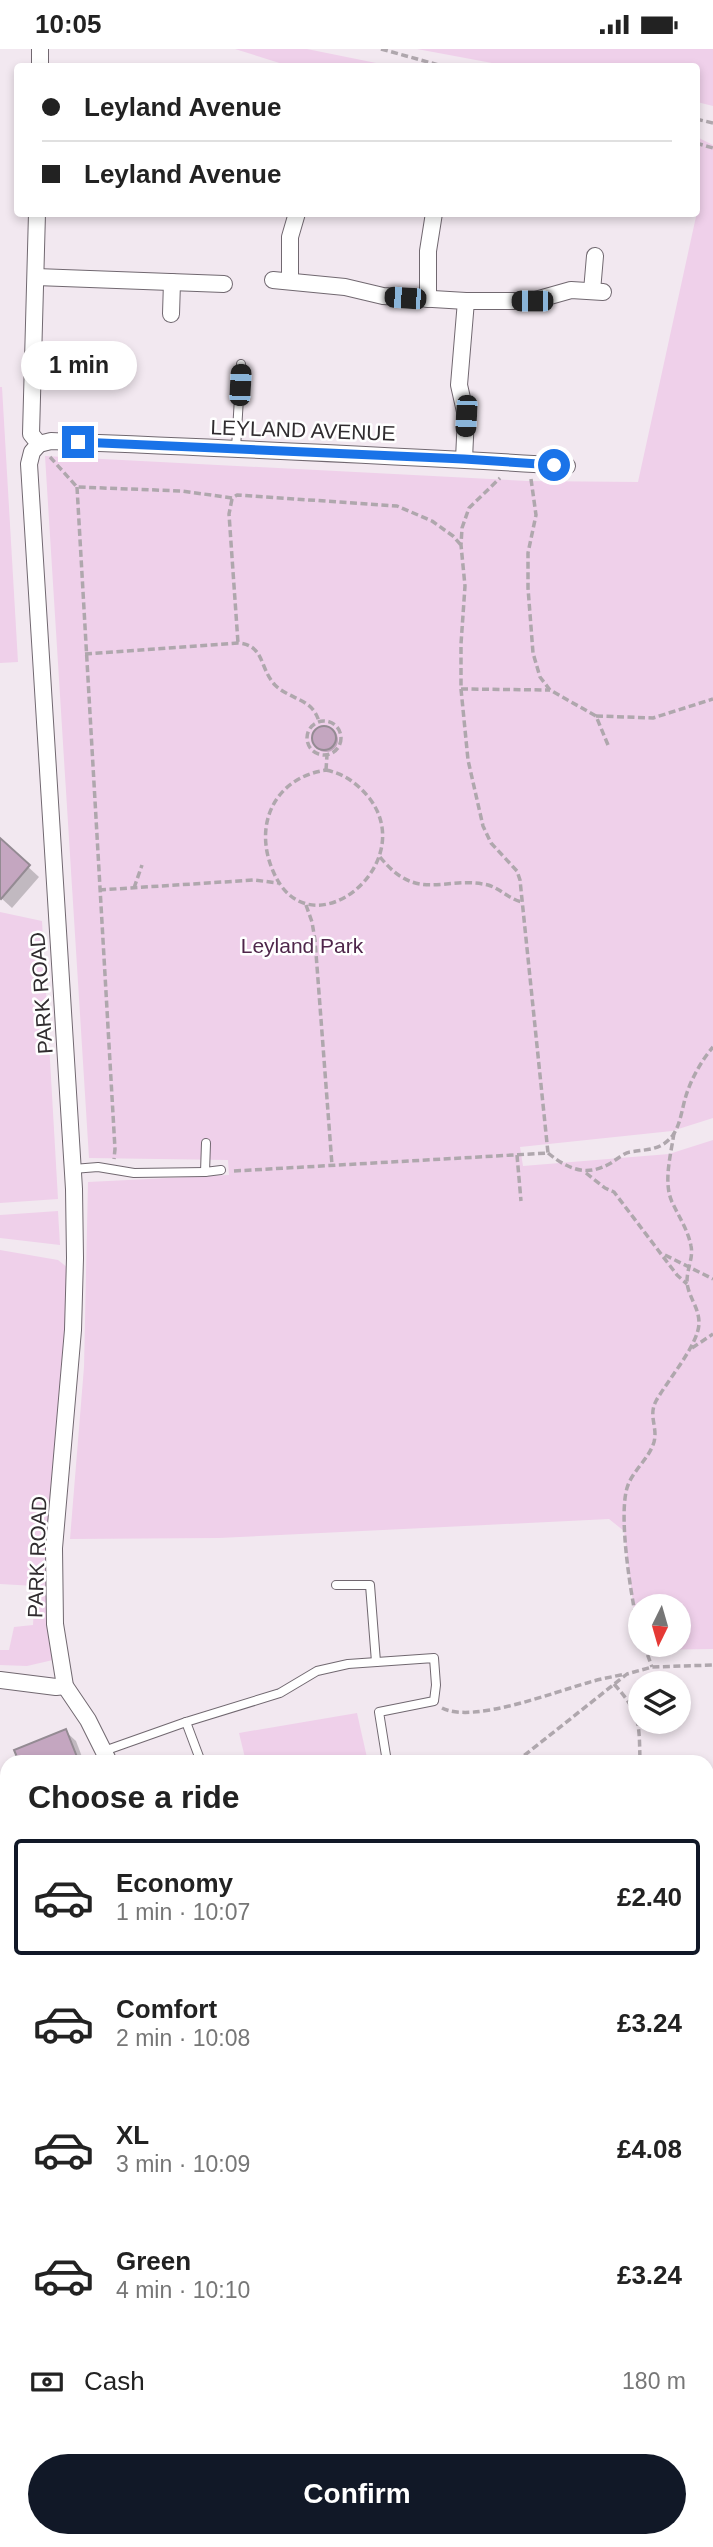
<!DOCTYPE html>
<meta charset="utf-8">
<style>
body{margin:0;font-family:Helvetica,sans-serif;background:#f6f6f6;color:#222;height:100vh;display:flex;flex-direction:column;font-size:26px;white-space:nowrap}
*{box-sizing:border-box;margin:0}
p{font-size:23px;color:#767676}
.icon{flex:none;width:38px;height:38px;fill:none;stroke:currentColor;stroke-width:2;stroke-linecap:round;stroke-linejoin:round}
.map{position:relative;flex:1;overflow:hidden}
.side{position:absolute;left:0px;top:1706px;width:714px;height:793px;display:flex;flex-direction:column;background:#fff;border-radius:21px 21px 0 0;box-shadow:0 4px 10px #0003}
.side>*{flex:none}
.hud{position:absolute;left:14px;top:14px;width:686px;height:154px;border-radius:7px;box-shadow:0 4px 10px #0003;display:grid;align-content:center;height:154px;padding:0 28px;background:#fff}
.needle{width:46px;rotate:185deg}
.controls{position:absolute;left:628px;top:1545px;display:grid;gap:14px}
.controls a{display:grid;place-items:center;width:63px;height:63px;border-radius:50%;background:#fff;box-shadow:0 4px 10px #0003;font-size:35px}
.end{position:absolute;width:32px;height:32px;margin:-16px;border:9px solid #1a73e8;background:#fff;box-shadow:0 0 0 4px #fff}
.from{border-radius:50%}
.bubble{position:absolute;height:49px;border-radius:24px;background:#fff;box-shadow:0 4px 10px #0003;font-size:23px;font-weight:800;line-height:49px;text-align:center}
.car{position:absolute;width:21px;height:42px;margin:-21px -10px;border-radius:9px;box-shadow:0 0 5px 2px #0007;background:linear-gradient(#222 24%,#8ab4d8 0 40%,#222 0 76%,#8ab4d8 0 86%,#222 0)}
.hud b{display:flex;align-items:center;gap:24px;height:66px;font-size:26px}
.hud b+b{border-top:2px solid #e0e0e0}
.hud i{width:18px;height:18px;background:#222}
ul{padding:0;list-style:none}
li{display:flex;align-items:center;gap:21px;height:116px;margin:0 14px 10px;padding:0 14px;border:4px solid transparent;border-radius:7px}
li div{flex:1}
li b{display:block;font-size:26px}
li em{font-style:normal;font-weight:800}
li.on{border-color:#111827}
li>.icon{width:63px;height:63px;stroke-width:1.5}
h2{padding:0 28px;font-size:32px;line-height:84px}
.pay{display:flex;align-items:center;gap:18px;height:77px;padding:0 28px;font-size:26px}
.pay p{margin-inline-start:auto}
.primary-button{display:flex;gap:14px;margin-top:auto;padding:14px 28px}
.primary-button a{flex:1;height:80px;border-radius:42px;background:#111827;color:#fff;font-size:28px;font-weight:800;line-height:80px;text-align:center}
.status{display:flex;justify-content:space-between;align-items:center;height:49px;padding:0 35px;background:#fff;direction:ltr}
.status svg{height:19px;fill:currentColor}
.map>svg:first-child{display:block}
</style>
<div class="status"><b>10:05</b><svg viewBox="0 0 49 12"><path d="M0 12V9h3v3zM5 12V6h3v6zM10 12V3h3v9zM15 12V0h3v12zM26 1h20v11H26zM47 4h2v5h-2z"/></svg></div>
<div class="map">
<svg width="713" height="2498" viewBox="0 0 713 2498">
<rect width="100%" height="100%" fill="#f2e8f0"/>
<g fill="#efd0ea" fill-rule="evenodd">
<path d="M235,0H307L391,17H289Z"/>
<path d="M417,0H713V57L697,53L696,18L508,17Z"/>
<path d="M697,88L713,96V1069L672,1082L520,1098L523,1117L669,1105L713,1091V1600L639,1601L624,1482L609,1470L219,1489L70,1490L84,1318L88,1133L229,1126L228,1111L89,1109L45,407L527,432L638,433L697,163ZM640,1558H679V1596H640Z"/>
<path d="M0,338H2L18,613L0,614Z"/>
<path d="M0,863L42,872L58,1150L0,1154Z"/>
<path d="M58,1162L60,1196L0,1189V1166Z"/>
<path d="M0,1201L58,1211L68,1219C66,1283 61,1346 55,1410C49,1480 41,1541 53,1611L27,1617L0,1616V1601H9L14,1578L33,1576L35,1537L0,1535Z"/>
<path d="M357,1664L368,1713H246L239,1684Z"/>
</g>
<g fill="#0003">
<circle cx="326" cy="691" r="12"/>
<path d="M0,792L39,828L12,859L0,848Z"/>
<path d="M65,1682L76,1692L84,1713H21L16,1702Z"/>
<path d="M7,1789V1864L0,1857V1791Z"/>
</g>
<g fill="#c4a6c0" stroke="#948b93" stroke-width="2">
<circle cx="324" cy="689" r="12"/>
<path d="M0,789L30,816L1,850L0,849Z"/>
<path d="M66,1680L79,1713H19L14,1701Z"/>
<path d="M7,1757V1854L0,1857V1789L6,1787L1,1773L7,1771L2,1759Z"/>
</g>
<g fill="none" stroke-linecap="round" stroke-linejoin="round">
<defs>
<g id="lane">
<path d="M236,399L241,315"/>
<path d="M206,1094L205,1123L221,1121"/>
<path d="M73,1120L98,1118L134,1124L205,1123"/>
<path d="M336,1536H370L376,1613"/>
<path d="M186,1673L201,1713"/>
<path d="M104,1702L186,1673L280,1644L317,1622L348,1615L434,1609L436,1636L434,1652L379,1663L387,1713"/>
<path d="M0,1732V1733"/>
<path d="M484,2492L489,2498"/>
</g>
<g id="street">
<path d="M40,18V0"/>
<path d="M37,164L31,385L39,395L32,403L29,415L74,1140L75,1209L73,1281L54,1499L55,1575L65,1637L88,1671L109,1713"/>
<path d="M36,228L224,235"/>
<path d="M273,231L345,238L383,247L466,252H532L571,241L603,243"/>
<path d="M290,231V188L297,164"/>
<path d="M592,242L595,207"/>
<path d="M428,250V202L434,164"/>
<path d="M171,265L172,233"/>
<path d="M39,395L51,392C223,399 395,406 567,417"/>
<path d="M464,410L466,367L459,336L466,252"/>
<path d="M0,1631L56,1638L65,1637"/>
<path d="M0,2088L7,2076"/>
<path d="M707,2169L713,2171"/>
<path d="M707,2302L713,2304"/>
<path d="M0,2355L7,2354"/>
<path d="M707,2476L711,2498"/>
<path d="M389,2492L395,2498"/>
<path d="M247,2498L248,2492"/>
</g>
</defs>
<use href="#lane" stroke="#716870" stroke-width="10"/>
<use href="#street" stroke="#716870" stroke-width="18"/>
<g stroke="#afa7ad" stroke-width="3.5" stroke-dasharray="7 3.5" stroke-linecap="butt">
<path d="M381,0L446,18"/>
<path d="M696,70L713,74"/>
<path d="M696,94L713,99"/>
<path d="M50,408L77,438L182,442L232,449L237,446L397,457L432,472L453,487L461,496"/>
<path d="M531,430L536,466L528,504V539L533,604L540,628L550,641L596,667L608,696"/>
<path d="M77,438L115,1100L114,1110"/>
<path d="M232,450L229,465L238,594"/>
<path d="M85,605L238,594C265,596 259,619 275,636C290,651 313,649 319,673"/>
<path d="M461,640L550,641"/>
<path d="M596,667L653,669L713,650"/>
<circle cx="324" cy="689" r="17"/>
<path d="M326,721C345,725 358,735 370,750C420,817 308,906 273,822C253,776 274,729 326,721Z"/>
<path d="M326,721L327,706"/>
<path d="M380,808C418,855 444,826 488,836C501,840 509,850 522,853"/>
<path d="M134,839L142,816"/>
<path d="M99,841L254,831L278,834"/>
<path d="M306,856L312,873L315,891L332,1116"/>
<path d="M548,1104C569,1121 587,1128 611,1114C617,1110 624,1104 630,1103C647,1100 661,1102 673,1086C680,1076 682,1061 685,1050C690,1032 701,1012 713,998"/>
<path d="M517,1106L521,1152"/>
<path d="M234,1122L548,1104L520,831L517,822L491,794L483,777L468,711L461,640V595L465,537L461,496L462,479L469,459L500,429"/>
<path d="M586,1124L605,1139L614,1143L677,1226L687,1235"/>
<path d="M665,1206L713,1230"/>
<path d="M692,1299L713,1285"/>
<path d="M640,1587C632,1555 618,1470 627,1439C632,1422 649,1410 654,1393C658,1378 648,1367 656,1352C667,1332 699,1295 699,1274C699,1260 691,1251 688,1239C684,1224 694,1211 691,1197C688,1181 679,1168 672,1153C663,1133 671,1105 674,1084"/>
<path d="M644,1596L652,1618"/>
<path d="M614,1635C641,1665 639,1674 640,1713"/>
<path d="M442,1659C473,1675 554,1643 587,1634C599,1630 612,1628 625,1625"/>
<path d="M516,1713L627,1625L652,1618L713,1616"/>
<path d="M707,1956H713"/>
<path d="M0,2216L7,2208"/>
</g>
<use href="#lane" stroke="#fff" stroke-width="8"/>
<use href="#street" stroke="#fff" stroke-width="16"/>
</g>
<g fill="none" stroke-linecap="round" stroke-linejoin="round">
<path stroke="#1a73e8" stroke-width="9" d="M78,393L464,410L554,416"/>
</g>
<g text-anchor="middle" dominant-baseline="central" stroke-width="5" stroke-linejoin="round" paint-order="stroke">
<g font-size="21" fill="#302c2f" stroke="#fff">
<text transform="translate(303 381) rotate(2)">LEYLAND AVENUE</text>
<text transform="translate(41 944) rotate(-94)">PARK ROAD</text>
<text transform="translate(37 1508) rotate(-88)">PARK ROAD</text>
</g>
<g font-size="21" fill="#4f274b" stroke="#fff">
<text x="302" y="896">Leyland Park</text>
</g>
</g>
</svg>
<div class="controls">
<a><svg class="needle" viewBox="-14 -14 28 28"><path d="M0-13l5 13h-10z" fill="#e53935"/><path d="M0 13l5-13h-10z" fill="#767676"/></svg></a>
<a><svg class="icon" aria-label="layers" viewBox="0 0 24 24"><path d="M12 4l9 5-9 5-9-5zM3 14l9 5 9-5"/></svg></a>
</div>
<i class="end from" style="left:554px;top:416px"></i>
<i class="end" style="left:78px;top:393px"></i>
<div class="bubble" style="left:21px;top:292px;width:116px">1 min</div>
<i class="car" style="left:405px;top:249px;rotate:274deg"></i>
<i class="car" style="left:532px;top:252px;rotate:270deg"></i>
<i class="car" style="left:240px;top:336px;rotate:3deg"></i>
<i class="car" style="left:466px;top:367px;rotate:183deg"></i>
<div class="hud">
<b><i class="from"></i>Leyland Avenue</b>
<b><i></i>Leyland Avenue</b>
</div>
<section class="side">
<h2>Choose a ride</h2>
<ul>
<li class="on"><svg class="icon" aria-label="car" viewBox="0 0 24 24"><path d="M5 17H2v-5l4-1 3-4h7l3 4 3 1v5h-3M9 17h6M6 11h13"/><circle cx="7" cy="17" r="2"/><circle cx="17" cy="17" r="2"/></svg><div><b>Economy</b><p>1 min · 10:07</p></div><em>£2.40</em></li>
<li><svg class="icon" aria-label="car" viewBox="0 0 24 24"><path d="M5 17H2v-5l4-1 3-4h7l3 4 3 1v5h-3M9 17h6M6 11h13"/><circle cx="7" cy="17" r="2"/><circle cx="17" cy="17" r="2"/></svg><div><b>Comfort</b><p>2 min · 10:08</p></div><em>£3.24</em></li>
<li><svg class="icon" aria-label="car" viewBox="0 0 24 24"><path d="M5 17H2v-5l4-1 3-4h7l3 4 3 1v5h-3M9 17h6M6 11h13"/><circle cx="7" cy="17" r="2"/><circle cx="17" cy="17" r="2"/></svg><div><b>XL</b><p>3 min · 10:09</p></div><em>£4.08</em></li>
<li><svg class="icon" aria-label="car" viewBox="0 0 24 24"><path d="M5 17H2v-5l4-1 3-4h7l3 4 3 1v5h-3M9 17h6M6 11h13"/><circle cx="7" cy="17" r="2"/><circle cx="17" cy="17" r="2"/></svg><div><b>Green</b><p>4 min · 10:10</p></div><em>£3.24</em></li>
</ul>
<div class="pay"><svg class="icon" aria-label="cash" viewBox="0 0 24 24"><path d="M3 7h18v10H3z"/><circle cx="12" cy="12" r="2"/></svg>Cash<p>180 m</p></div>
<div class="primary-button"><a>Confirm</a></div>
</section>
</div>
